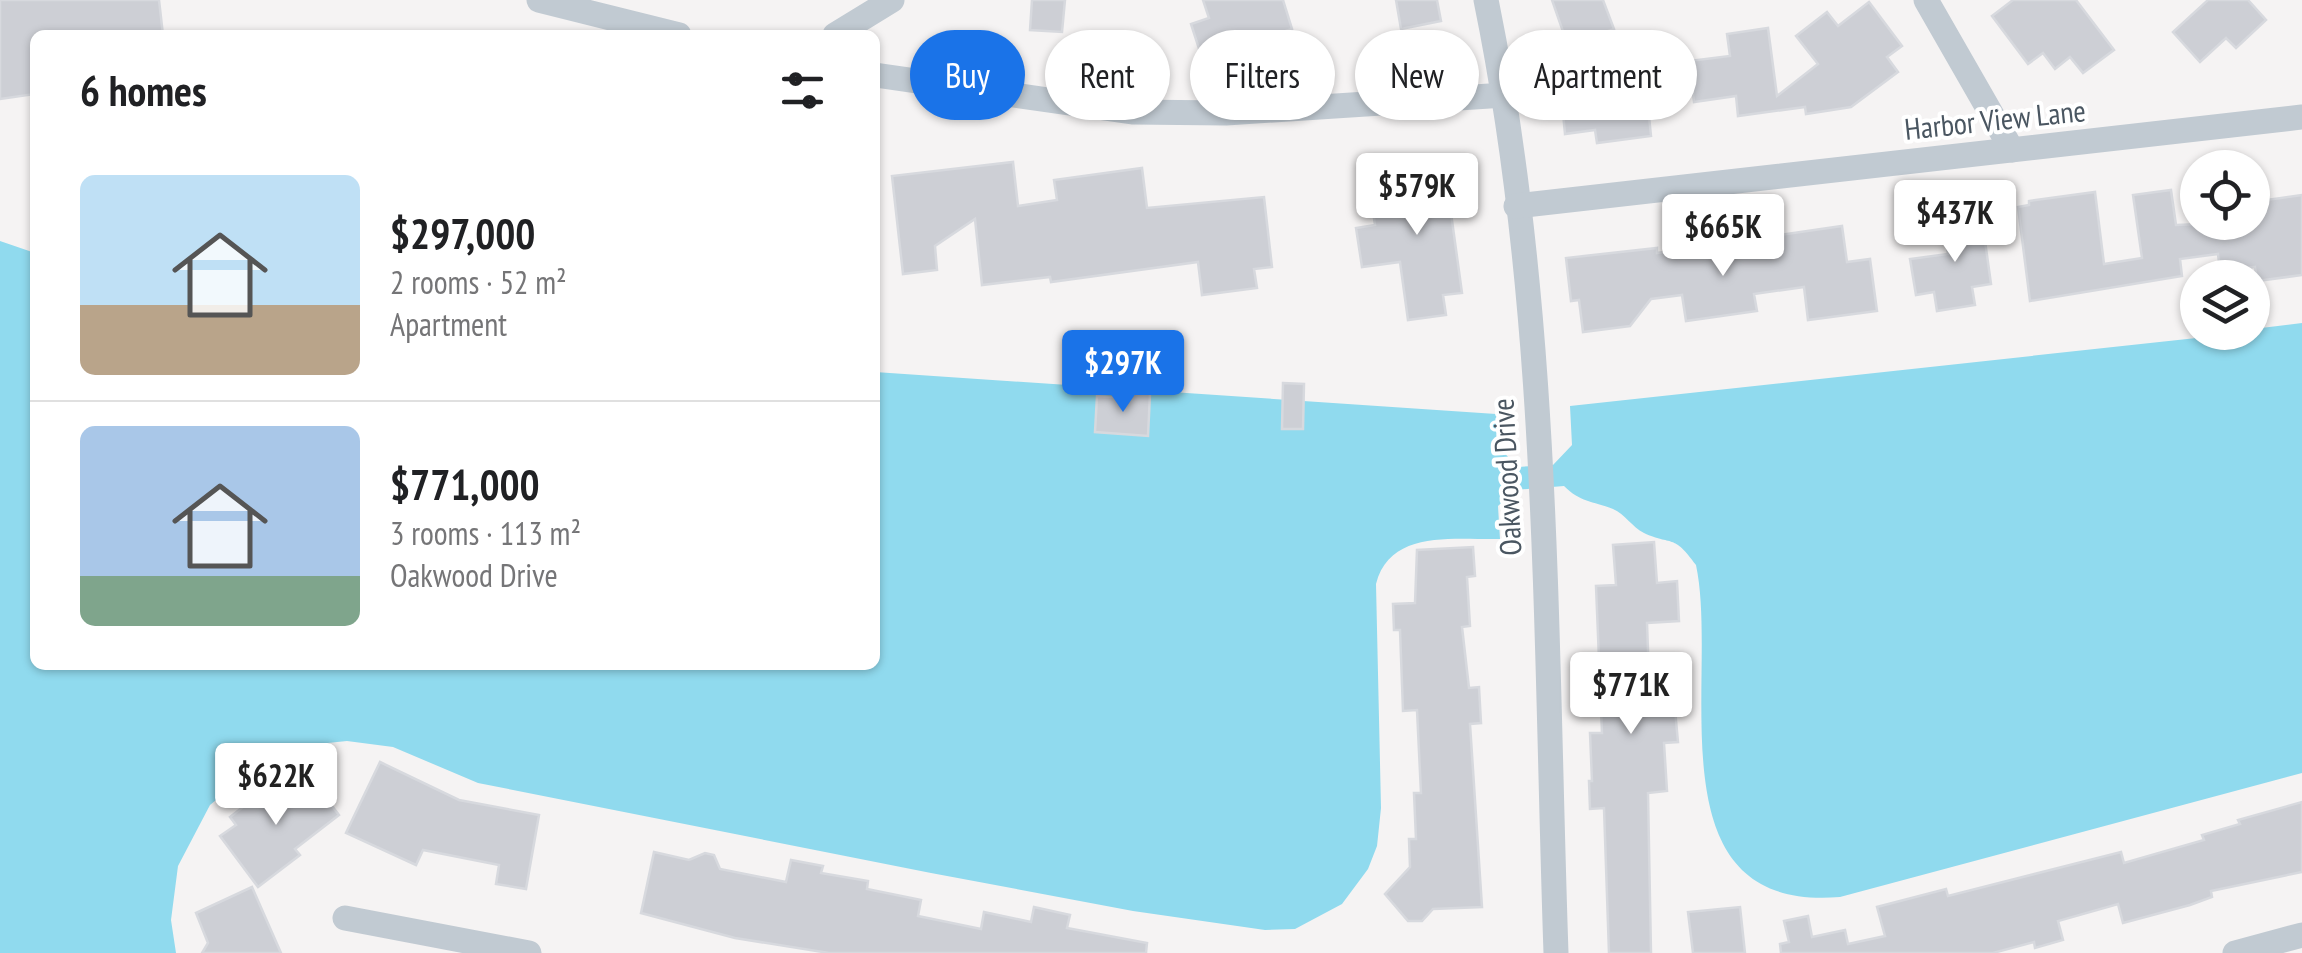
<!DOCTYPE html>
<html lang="en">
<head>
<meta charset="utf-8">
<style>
  body { margin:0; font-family:"PT Sans Narrow",sans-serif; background:#f2f2f2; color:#202124; height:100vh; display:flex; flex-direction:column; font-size:38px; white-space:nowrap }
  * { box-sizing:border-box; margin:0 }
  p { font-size:32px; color:#757577 }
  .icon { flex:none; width:55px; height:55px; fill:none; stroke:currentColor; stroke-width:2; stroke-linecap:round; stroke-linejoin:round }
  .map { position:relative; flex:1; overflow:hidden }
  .details { position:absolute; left:30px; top:30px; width:850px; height:640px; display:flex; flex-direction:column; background:#fff; border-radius:15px; box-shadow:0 2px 8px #0004 }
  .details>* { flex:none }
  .hud { position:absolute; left:910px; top:30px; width:950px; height:90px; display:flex; gap:20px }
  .fabs { position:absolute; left:2180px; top:150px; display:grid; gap:20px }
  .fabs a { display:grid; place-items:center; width:90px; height:90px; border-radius:50%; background:#fff; box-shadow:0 2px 8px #0004; font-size:50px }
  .price { position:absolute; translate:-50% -85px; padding:0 22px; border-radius:10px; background:#fff; color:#222; font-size:32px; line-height:65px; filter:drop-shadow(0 2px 5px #0008) }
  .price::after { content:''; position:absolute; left:50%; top:60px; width:30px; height:22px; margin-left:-15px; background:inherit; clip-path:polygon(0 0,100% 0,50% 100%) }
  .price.on { background:#1a73e8; color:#fff }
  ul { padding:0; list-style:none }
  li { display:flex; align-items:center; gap:30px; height:250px; padding:0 50px }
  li+li { border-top:2px solid #e0e0e0 }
  li span { display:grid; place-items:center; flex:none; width:280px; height:200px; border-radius:15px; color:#555 }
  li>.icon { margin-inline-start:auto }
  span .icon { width:120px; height:120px; fill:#fffc; stroke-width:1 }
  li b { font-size:42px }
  h2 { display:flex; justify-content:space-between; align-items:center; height:120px; padding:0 50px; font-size:42px }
  .tag { padding:0 35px; border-radius:45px; background:#fff; box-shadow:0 2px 8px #0004; font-size:35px; line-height:90px }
  .tag.on { background:#1a73e8; color:#fff }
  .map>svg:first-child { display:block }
</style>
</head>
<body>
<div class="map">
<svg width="2302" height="953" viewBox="0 0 2302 953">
  <rect width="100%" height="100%" fill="#f5f3f3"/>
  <path fill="#90daee" d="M0,241L35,253V665H875V372L1496,414L1501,449L1517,467L1553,465L1572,445L1570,406L2252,332L2253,329L2302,323V773L1840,897C1648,913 1720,677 1696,565C1673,533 1672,546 1644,533C1632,527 1625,514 1613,509C1592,501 1580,502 1564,486L1515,490L1498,506L1500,539C1454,540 1390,529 1376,584L1381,808L1377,846L1368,869L1342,904L1295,929L1265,930L1133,911L931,873L478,783L393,747L347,741L308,745L266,759L210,805L178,866L171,920L176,953H0Z"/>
  <g fill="#cdcfd5" stroke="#d7d9de" stroke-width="2.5">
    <polygon points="0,0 159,0 163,35 35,35 35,94 0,99"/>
    <polygon points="1032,0 1065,0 1062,32 1030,30"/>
    <polygon points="1203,0 1283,0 1292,29 1202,58 1191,24 1209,18"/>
    <polygon points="1396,0 1437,0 1441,21 1401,29"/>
    <polygon points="1552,0 1603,0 1614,29 1568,46"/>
    <polygon points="2013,0 2076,0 2114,50 2083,73 2070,57 2055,69 2043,53 2028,64 1992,16"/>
    <polygon points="2208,0 2248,0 2266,20 2236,48 2226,38 2200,62 2173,32"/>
    <polygon points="1869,2 1902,46 1887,57 1898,72 1851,107 1806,114 1805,107 1738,116 1736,96 1694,102 1689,61 1730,56 1727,34 1768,28 1777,96 1818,64 1796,36 1827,12 1838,26"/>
    <polygon points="1625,79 1628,98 1647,96 1651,136 1597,143 1595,130 1565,134 1562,102 1590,98 1589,84"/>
    <polygon points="1443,155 1462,293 1443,295 1446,315 1408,320 1400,262 1362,267 1356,228 1375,225 1372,205 1391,202 1389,183 1407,180 1405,161"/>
    <polygon points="1013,162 1018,206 1057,200 1054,180 1142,168 1147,208 1264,197 1272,267 1254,269 1257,288 1202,295 1198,262 1051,282 1050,277 982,285 975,219 935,246 937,270 903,274 892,176"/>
    <polygon points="2171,190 2176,225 2252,222 2252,202 2302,195 2302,275 2257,281 2255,267 2220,271 2218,254 2180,259 2182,276 2030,301 2018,207 2029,205 2029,201 2095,192 2104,264 2142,258 2133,195"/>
    <polygon points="1981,212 1991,284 1972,287 1975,305 1937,311 1934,292 1916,295 1910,259 1948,254 1943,218"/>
    <polygon points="1842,226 1847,262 1870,259 1877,311 1808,320 1804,287 1754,294 1757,311 1686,321 1682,295 1651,299 1630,326 1583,332 1579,300 1571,301 1566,258 1657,248 1657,253"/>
    <polygon points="1283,383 1304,384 1303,429 1282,429"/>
    <polygon points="1129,392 1150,394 1148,436 1095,432 1097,396 1129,398"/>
    <polygon points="1654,542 1657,583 1677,581 1679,621 1647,623 1649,678 1672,677 1678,742 1664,743 1667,791 1648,793 1651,953 1609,953 1604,808 1590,809 1589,781 1592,781 1590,733 1602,733 1596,586 1616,585 1613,545"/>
    <polygon points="1473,547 1475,576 1467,577 1470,626 1462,627 1469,688 1479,687 1481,723 1470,724 1482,907 1433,909 1422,921 1408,921 1385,894 1410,867 1409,839 1416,839 1414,793 1421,793 1417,710 1403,711 1400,630 1394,630 1393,604 1415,603 1417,550"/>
    <polygon points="380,762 459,800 539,815 526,889 496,884 499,865 423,850 416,865 346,833"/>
    <polygon points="288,772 307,798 319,789 339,815 295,849 300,855 258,887 220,836 236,825 230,817"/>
    <polygon points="2302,802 2302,872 2211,891 2212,897 2190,905 2123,923 2118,904 2058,921 2063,940 2035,948 2034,942 1993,953 1781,953 1780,944 1789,942 1784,921 1808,916 1812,937 1845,930 1848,944 1885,936 1877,907 1946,889 1948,896 2121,852 2124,863 2204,840 2202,835 2240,824 2238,820"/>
    <polygon points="654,852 689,860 705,853 714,855 720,869 786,882 791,860 823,866 821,873 868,881 867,889 921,900 918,916 981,929 984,912 1031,922 1034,907 1070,915 1067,928 1147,943 1146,953 829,953 735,938 641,913"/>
    <polygon points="252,887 281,953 202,953 208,943 196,913"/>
    <polygon points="1740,907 1745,953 1693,953 1688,912"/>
  </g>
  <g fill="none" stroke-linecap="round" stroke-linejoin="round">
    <g stroke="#c1cad2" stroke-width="25">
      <polyline points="539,0 679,35"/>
      <path d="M1486,0C1550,312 1545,636 1556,953"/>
      <polyline points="1926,0 2012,150"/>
      <polyline points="835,35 892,0"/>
      <polyline points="875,75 1132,112 1226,113 1505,95"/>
      <polyline points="1516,206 2302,117"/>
      <polyline points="345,918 529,953"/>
      <polyline points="2235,953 2302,935"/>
    </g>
  </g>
  <g text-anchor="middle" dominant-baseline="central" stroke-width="8" stroke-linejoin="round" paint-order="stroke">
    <g font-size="30" fill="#4a5661" stroke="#fff">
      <text transform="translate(1995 119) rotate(-6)">Harbor View Lane</text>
      <text transform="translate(1506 477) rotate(-93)">Oakwood Drive</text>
    </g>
  </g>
</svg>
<div class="fabs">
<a><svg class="icon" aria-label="locate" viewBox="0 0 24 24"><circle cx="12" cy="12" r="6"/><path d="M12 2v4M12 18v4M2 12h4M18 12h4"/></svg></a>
<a><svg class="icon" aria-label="layers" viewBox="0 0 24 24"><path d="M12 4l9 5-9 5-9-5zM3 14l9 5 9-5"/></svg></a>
</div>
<b class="price" style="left:1417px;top:238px">$579K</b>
<b class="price" style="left:1955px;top:265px">$437K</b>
<b class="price" style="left:1723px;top:279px">$665K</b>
<b class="price on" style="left:1123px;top:415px">$297K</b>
<b class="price" style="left:1631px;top:737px">$771K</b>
<b class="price" style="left:276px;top:828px">$622K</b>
<div class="hud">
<a class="tag on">Buy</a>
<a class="tag">Rent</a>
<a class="tag">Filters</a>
<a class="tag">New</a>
<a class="tag">Apartment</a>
</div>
<section class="details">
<h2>6 homes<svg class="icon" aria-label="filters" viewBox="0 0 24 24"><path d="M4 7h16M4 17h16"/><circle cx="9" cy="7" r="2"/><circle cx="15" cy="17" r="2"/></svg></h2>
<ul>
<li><span style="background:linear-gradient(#bfe0f5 65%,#b9a48a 0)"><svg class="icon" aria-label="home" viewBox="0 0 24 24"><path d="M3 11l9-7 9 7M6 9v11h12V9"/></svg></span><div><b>$297,000</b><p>2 rooms · 52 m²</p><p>Apartment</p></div></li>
<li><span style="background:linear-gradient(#a9c7e8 75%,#7fa58c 0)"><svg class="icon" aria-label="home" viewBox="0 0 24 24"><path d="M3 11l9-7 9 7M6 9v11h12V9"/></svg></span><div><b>$771,000</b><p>3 rooms · 113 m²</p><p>Oakwood Drive</p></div></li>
</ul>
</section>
</div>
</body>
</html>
